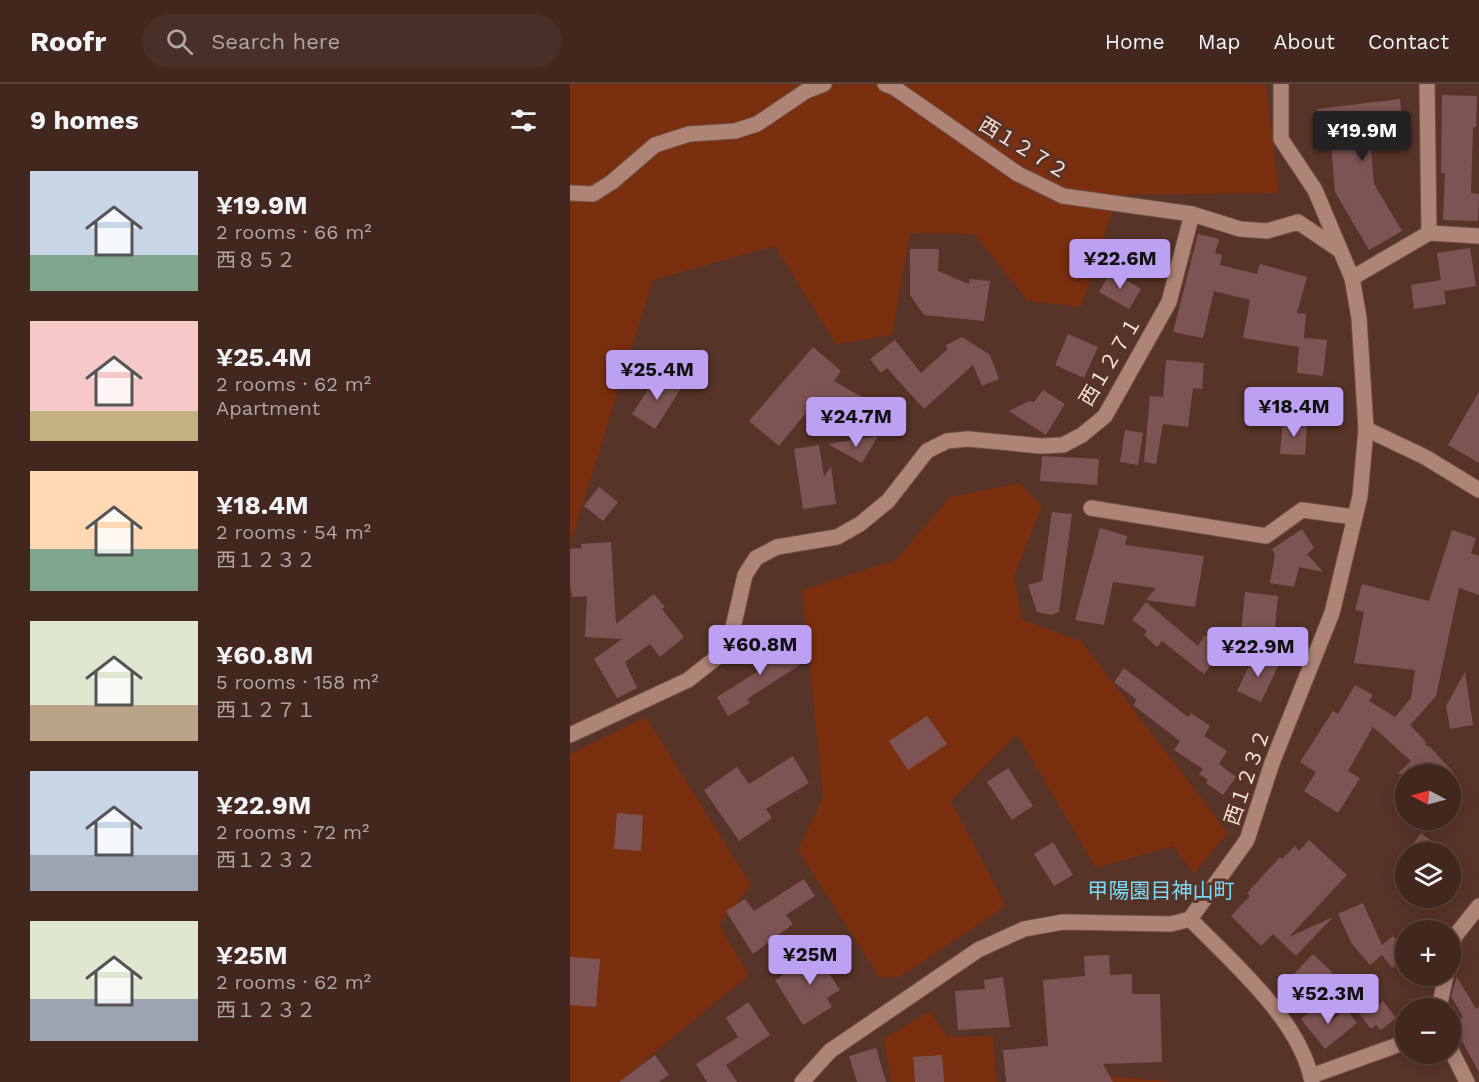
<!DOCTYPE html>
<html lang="en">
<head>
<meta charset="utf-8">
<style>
  body { margin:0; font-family:"Work Sans","Noto Sans JP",sans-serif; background:#482f27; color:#f1f3f6; height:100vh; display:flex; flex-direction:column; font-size:22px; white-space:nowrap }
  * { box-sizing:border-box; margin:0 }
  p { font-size:20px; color:#aea5a4 }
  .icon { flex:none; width:33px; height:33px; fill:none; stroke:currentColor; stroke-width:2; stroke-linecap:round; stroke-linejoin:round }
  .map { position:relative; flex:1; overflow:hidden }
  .side { display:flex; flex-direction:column; background:#41271e; width:570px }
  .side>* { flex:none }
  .needle { width:39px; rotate:276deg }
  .tools { position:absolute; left:825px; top:680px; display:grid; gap:12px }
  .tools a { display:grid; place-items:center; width:66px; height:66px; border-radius:50%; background:#41271e; box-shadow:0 3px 15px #0003,0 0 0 2px #5a443c; font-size:30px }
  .price { position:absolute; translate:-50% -51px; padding:0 14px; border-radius:6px; background:#bca0f2; color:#111; font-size:20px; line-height:39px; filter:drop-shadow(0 2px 3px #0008) }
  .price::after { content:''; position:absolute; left:50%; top:36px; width:18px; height:14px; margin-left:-9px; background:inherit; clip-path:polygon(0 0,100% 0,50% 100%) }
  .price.active { background:#222; color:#fff }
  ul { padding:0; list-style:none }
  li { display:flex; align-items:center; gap:18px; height:150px; padding:0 30px }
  li span { display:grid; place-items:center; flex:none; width:168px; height:120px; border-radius:0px; color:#555 }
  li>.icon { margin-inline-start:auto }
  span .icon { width:72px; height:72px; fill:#fffc; stroke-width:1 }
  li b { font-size:26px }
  h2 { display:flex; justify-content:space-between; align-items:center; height:72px; padding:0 30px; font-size:26px }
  header { display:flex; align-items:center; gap:36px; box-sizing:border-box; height:84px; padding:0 30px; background:#41271e; border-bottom:2px solid #5a443c }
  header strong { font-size:28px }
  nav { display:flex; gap:33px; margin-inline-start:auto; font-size:21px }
  .search { width:420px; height:54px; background:#482f27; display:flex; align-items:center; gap:15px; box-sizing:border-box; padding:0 21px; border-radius:33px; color:#aea5a4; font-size:22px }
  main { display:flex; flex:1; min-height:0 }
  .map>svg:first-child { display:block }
</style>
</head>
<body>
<header>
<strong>Roofr</strong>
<div class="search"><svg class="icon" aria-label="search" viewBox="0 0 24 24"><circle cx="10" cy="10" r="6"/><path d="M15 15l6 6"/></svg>Search here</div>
<nav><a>Home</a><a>Map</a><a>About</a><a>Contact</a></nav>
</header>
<main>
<section class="side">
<h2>9 homes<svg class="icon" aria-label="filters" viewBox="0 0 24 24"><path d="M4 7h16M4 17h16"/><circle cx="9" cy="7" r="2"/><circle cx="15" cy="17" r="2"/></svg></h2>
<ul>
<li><span style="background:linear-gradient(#c9d6e8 70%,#7fa58c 0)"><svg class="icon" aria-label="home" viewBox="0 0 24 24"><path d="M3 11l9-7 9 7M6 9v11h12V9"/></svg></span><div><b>¥19.9M</b><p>2 rooms · 66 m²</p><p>西８５２</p></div></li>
<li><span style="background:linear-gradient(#f6c9c9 75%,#c2b280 0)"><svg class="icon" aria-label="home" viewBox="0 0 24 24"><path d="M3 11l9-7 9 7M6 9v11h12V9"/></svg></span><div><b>¥25.4M</b><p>2 rooms · 62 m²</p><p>Apartment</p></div></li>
<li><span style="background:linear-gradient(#ffd9b3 65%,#7fa58c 0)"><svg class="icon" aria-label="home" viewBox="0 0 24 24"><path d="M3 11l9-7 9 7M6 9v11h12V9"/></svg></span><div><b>¥18.4M</b><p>2 rooms · 54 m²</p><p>西１２３２</p></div></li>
<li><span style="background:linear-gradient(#dfe7d0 70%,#b9a48a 0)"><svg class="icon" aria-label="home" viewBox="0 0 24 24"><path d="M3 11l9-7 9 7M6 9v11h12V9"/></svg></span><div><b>¥60.8M</b><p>5 rooms · 158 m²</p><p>西１２７１</p></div></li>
<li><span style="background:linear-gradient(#c9d6e8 70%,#9aa5b1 0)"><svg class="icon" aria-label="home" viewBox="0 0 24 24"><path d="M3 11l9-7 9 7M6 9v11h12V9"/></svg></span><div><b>¥22.9M</b><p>2 rooms · 72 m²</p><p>西１２３２</p></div></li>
<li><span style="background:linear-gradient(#dfe7d0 65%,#9aa5b1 0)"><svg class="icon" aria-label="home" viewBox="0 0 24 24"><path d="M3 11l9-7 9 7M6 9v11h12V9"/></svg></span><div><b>¥25M</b><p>2 rooms · 62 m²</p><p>西１２３２</p></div></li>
</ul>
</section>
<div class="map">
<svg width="909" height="998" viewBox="0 0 909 998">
  <rect width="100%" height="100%" fill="#573428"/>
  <g fill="#7a2f0f">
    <polygon points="0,0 696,0 709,109 548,111 511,223 458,217 404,150 340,149 322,251 266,260 205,162 83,196 0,460"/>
    <polygon points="449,399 472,422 444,493 452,536 511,557 658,749 624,789 603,762 526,784 447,650 381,717 436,822 328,894 309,893 228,766 253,713 232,506 326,476 380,413"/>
    <polygon points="76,633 181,801 149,841 179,891 49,998 0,998 0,670"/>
    <polygon points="360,927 377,953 423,952 427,998 321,998 314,955"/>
    <polygon points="525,991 597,997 600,998 521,998"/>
  </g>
  <g fill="#7d5453">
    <polygon points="872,11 907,12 906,43 903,43 901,109 909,110 908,137 873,136 875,89 871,89"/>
    <polygon points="830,15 834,52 823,53 824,63 801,66 804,100 832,147 799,166 765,108 761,60 751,61 747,25"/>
    <polygon points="628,150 649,155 645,169 652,171 650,181 687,190 690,180 737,193 727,229 736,230 734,254 757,256 753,292 727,289 729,263 673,254 680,216 644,207 633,254 603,248"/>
    <polygon points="900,164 906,202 874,207 876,220 844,225 841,201 871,196 867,169"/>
    <polygon points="340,165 369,165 368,187 399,200 400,195 420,197 414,237 354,231 340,211"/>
    <polygon points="541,187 571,205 559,225 529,208"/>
    <polygon points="498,250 528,263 514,294 485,281"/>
    <polygon points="392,253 420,271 429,295 412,302 403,281 354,325 317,284 311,289 300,275 325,256 351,289 378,265 376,261"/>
    <polygon points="243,263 271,287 264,297 304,320 290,344 243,316 243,320 209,362 179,337"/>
    <polygon points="596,276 634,279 632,305 623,304 618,343 593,340 586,380 574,378 580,312 593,313"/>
    <polygon points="90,288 112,303 85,345 62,330"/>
    <polygon points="473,306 495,320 476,351 439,327 459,317 464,318"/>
    <polygon points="909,308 909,379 878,361"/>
    <polygon points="713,336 737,337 735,371 710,370"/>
    <polygon points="555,346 573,349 568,381 550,378"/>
    <polygon points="308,352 292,379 258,360"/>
    <polygon points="249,361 254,393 261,382 266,420 233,425 224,365"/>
    <polygon points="472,372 529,375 527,401 470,397"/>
    <polygon points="29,403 48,418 33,437 14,422"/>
    <polygon points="482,428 502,430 489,528 481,531 467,528 458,501 472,497"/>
    <polygon points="530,444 557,452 555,461 634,472 625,523 576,516 586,504 543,498 534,541 505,536"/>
    <polygon points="732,445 744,464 737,470 753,488 729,483 724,503 700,499 705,471 702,465"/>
    <polygon points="882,446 906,454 901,469 909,472 909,511 889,504 866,612 840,641 856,658 855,661 860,663 885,690 827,690 841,677 803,643 778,687 790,694 768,729 734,707 746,688 730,678 763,627 768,630 785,601 803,611 799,617 825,633 841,614 845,586 784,579 794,528 785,526 792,500 859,517"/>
    <polygon points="41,458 46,540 84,510 95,523 92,525 114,553 90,573 80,560 55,578 67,604 47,614 24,575 52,555 15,553 17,512 2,513 0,501 0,465 12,464 11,460"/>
    <polygon points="675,508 708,512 704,553 671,550"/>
    <polygon points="576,518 628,562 635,551 653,564 634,590 592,557 587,563 574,551 577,547 562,536"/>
    <polygon points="212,554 230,581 177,615 180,619 158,632 147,613 193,584 185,572"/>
    <polygon points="685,570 708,582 691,618 667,607"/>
    <polygon points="554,584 618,633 621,629 640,642 634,652 657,667 649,680 666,693 653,711 636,699 638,696 629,690 633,685 604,666 610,657 563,621 567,616 544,598"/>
    <polygon points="895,588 903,641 880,645 876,622"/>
    <polygon points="357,632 377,660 338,686 319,657"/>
    <polygon points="223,672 239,699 196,725 202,734 169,757 134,706 167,683 179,700"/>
    <polygon points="438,684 463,722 442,736 417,698"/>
    <polygon points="47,729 73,731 71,767 44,765"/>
    <polygon points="851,749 876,768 837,768"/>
    <polygon points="739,756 777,791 719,853 763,833 726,872 703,850 691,862 661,832 680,812 677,809 710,773 712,775 725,762 729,767"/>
    <polygon points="483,758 503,791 484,802 464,770"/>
    <polygon points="234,795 245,812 216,831 223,840 183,870 156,827 175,815 184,827"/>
    <polygon points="793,819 812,861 823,852 836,867 836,874 822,884 812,871 800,881 782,860 768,830"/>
    <polygon points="258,861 268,878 256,885 270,906 257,914 262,923 233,941 205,896"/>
    <polygon points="743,870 762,888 740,912 720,894"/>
    <polygon points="539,871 540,891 562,890 562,910 590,910 592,978 533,980 543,998 436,998 433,966 478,962 473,896 515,892 514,872"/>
    <polygon points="0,873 30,875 26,923 0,921"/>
    <polygon points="433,893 440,943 388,946 385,907 415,905 414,896"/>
    <polygon points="887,893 906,925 909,923 909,988 882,939 893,933 881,912"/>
    <polygon points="799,911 808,922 813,917 826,934 811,946 806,941 801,945 784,923"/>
    <polygon points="178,918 200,951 156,981 167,998 137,998 126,980 168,953 156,934"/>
    <polygon points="749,921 762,936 776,925 787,939 755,965 731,935"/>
    <polygon points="306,964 316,998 287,998 279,972"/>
    <polygon points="85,971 99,991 89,998 49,998"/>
    <polygon points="372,971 374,998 345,998 343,973"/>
  </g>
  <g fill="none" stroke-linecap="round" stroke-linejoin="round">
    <defs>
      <g id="minor">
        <polyline points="315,0 325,4 448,90 493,112 622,130"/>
        <polyline points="857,0 859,149"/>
        <polyline points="0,109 23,110 42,98 85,61 119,50 165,47 187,40 236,7 254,0"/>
        <polyline points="782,194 859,149 909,152"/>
        <polyline points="796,345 855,373 909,406"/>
        <polyline points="521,424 696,452 732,426 784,433"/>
        <polyline points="0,651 118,596 146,574 162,548 175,491 186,474 207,463 267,453 290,440 318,417 357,367 377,357 398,355 471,362 493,361 512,351 535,332 599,218 622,130 670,145 697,147 728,138 768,165"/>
        <path d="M620,835C662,878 731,937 742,998"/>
        <polyline points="880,872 885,852 909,822"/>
        <polyline points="869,924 876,891"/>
        <polyline points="880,964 897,998"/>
        <polyline points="741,992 836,958"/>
        <polyline points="232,998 260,967 408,866 454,845 493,838 601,840 620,835 677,756 702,679 762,529 790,412 796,345 789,234 782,194 745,106 711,55 711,0"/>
      </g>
    </defs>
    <use href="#minor" stroke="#6f5247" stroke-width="17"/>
    <use href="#minor" stroke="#ad8476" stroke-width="15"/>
  </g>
  <g text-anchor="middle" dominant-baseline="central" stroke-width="6" stroke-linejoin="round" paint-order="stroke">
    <g font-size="20" fill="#f5dfd7" stroke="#573428">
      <text transform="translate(454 64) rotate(31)">西１２７２</text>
      <text transform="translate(540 277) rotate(-59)">西１２７１</text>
      <text transform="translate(677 693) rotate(-71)">西１２３２</text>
    </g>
    <g font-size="21" fill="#79d9f7" stroke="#573428">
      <text x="591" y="806">甲陽園目神山町</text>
    </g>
  </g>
</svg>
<div class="tools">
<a><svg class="needle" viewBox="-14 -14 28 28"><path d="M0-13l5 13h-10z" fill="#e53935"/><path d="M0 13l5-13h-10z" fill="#aea5a4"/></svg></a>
<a><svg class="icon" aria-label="layers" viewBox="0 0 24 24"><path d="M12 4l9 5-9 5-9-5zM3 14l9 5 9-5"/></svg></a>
<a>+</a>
<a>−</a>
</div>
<b class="price active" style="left:792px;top:78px">¥19.9M</b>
<b class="price" style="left:550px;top:206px">¥22.6M</b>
<b class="price" style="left:87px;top:317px">¥25.4M</b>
<b class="price" style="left:724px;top:354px">¥18.4M</b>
<b class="price" style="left:286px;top:364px">¥24.7M</b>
<b class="price" style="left:190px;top:592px">¥60.8M</b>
<b class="price" style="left:688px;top:594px">¥22.9M</b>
<b class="price" style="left:240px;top:902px">¥25M</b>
<b class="price" style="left:758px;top:941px">¥52.3M</b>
</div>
</main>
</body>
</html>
